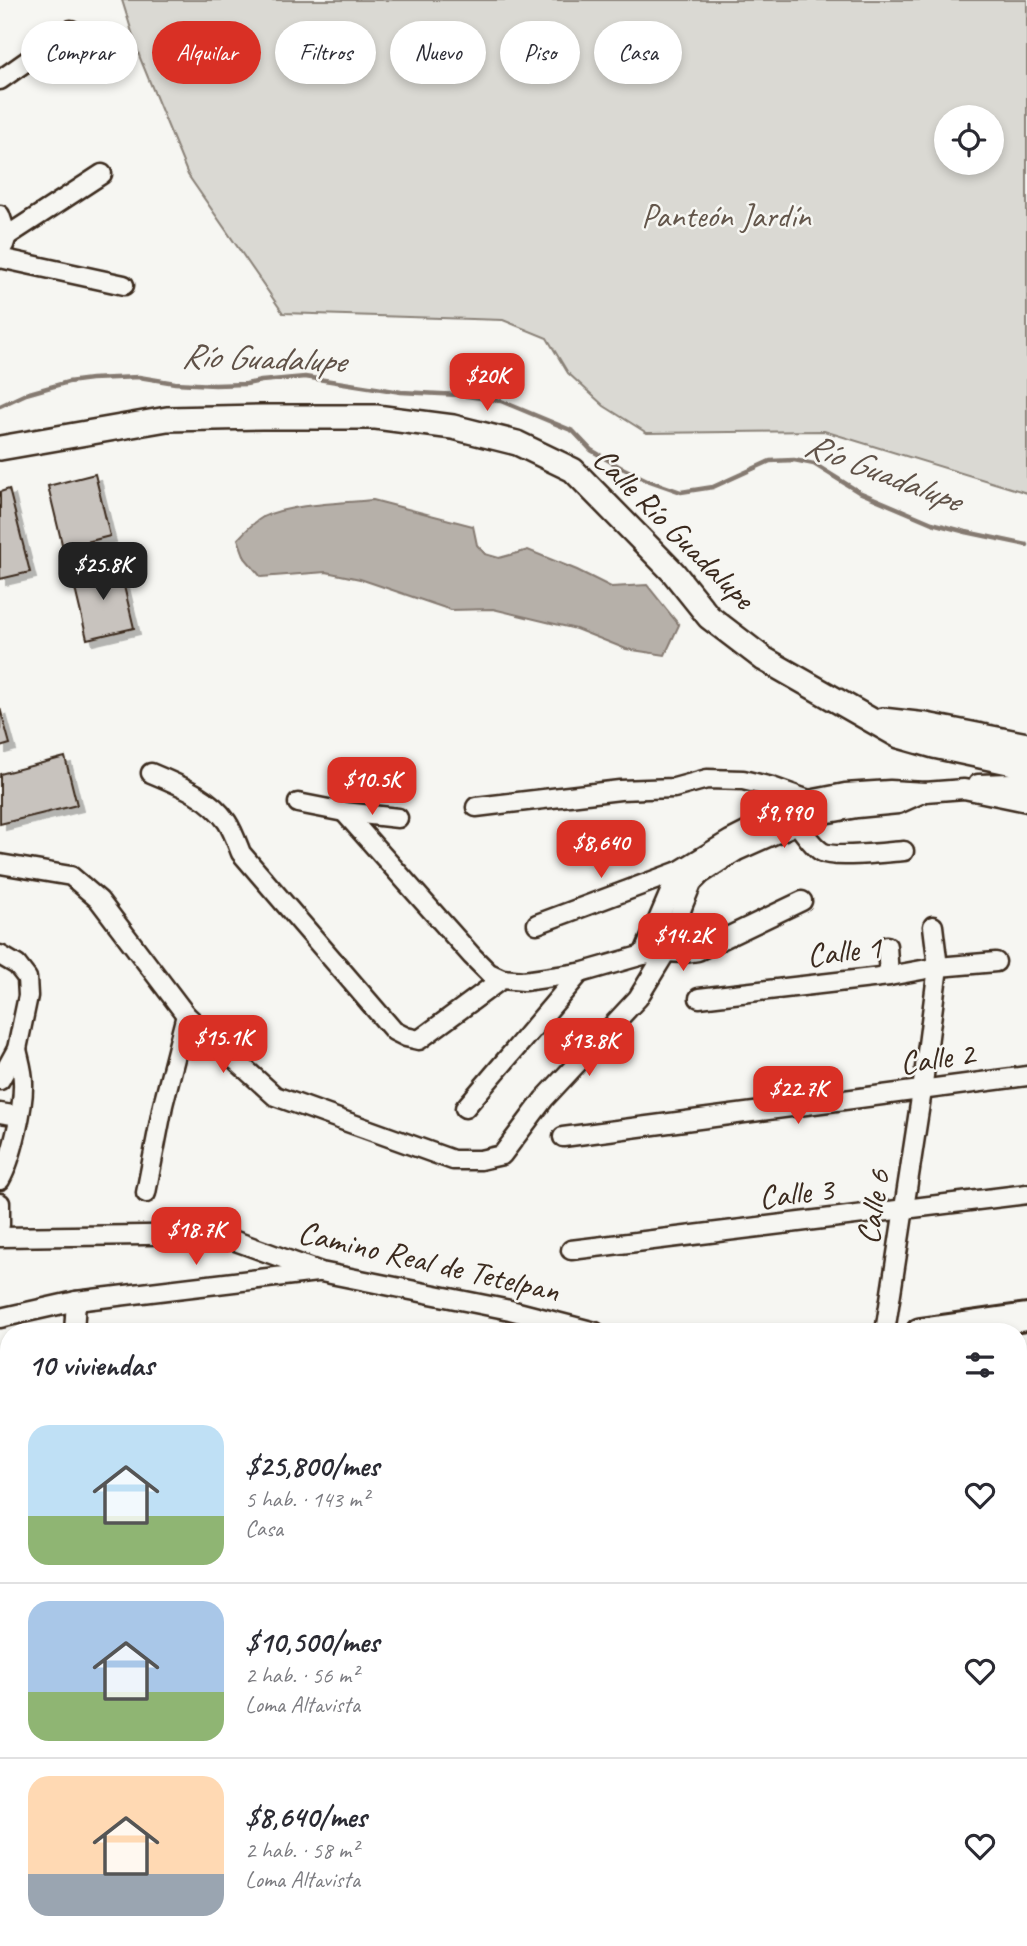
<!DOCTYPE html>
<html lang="es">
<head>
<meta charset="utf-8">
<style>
  body { margin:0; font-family:Caveat,sans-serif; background:#f7f7f7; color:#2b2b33; height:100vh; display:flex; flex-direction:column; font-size:26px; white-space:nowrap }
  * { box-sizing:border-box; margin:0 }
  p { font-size:23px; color:#7c7c81 }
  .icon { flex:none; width:38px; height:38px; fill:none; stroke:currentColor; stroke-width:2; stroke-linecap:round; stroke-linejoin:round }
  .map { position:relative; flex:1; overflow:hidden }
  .drawer { position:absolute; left:0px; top:1323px; width:1027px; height:623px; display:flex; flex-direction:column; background:#fff; border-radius:28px 28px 0 0; box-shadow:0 4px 10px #0003 }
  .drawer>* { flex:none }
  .hud { position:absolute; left:21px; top:21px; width:985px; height:63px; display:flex; gap:14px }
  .controls { position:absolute; left:934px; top:105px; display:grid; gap:14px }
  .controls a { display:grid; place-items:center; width:70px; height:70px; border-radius:50%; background:#fff; box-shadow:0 4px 10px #0003; font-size:35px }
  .price { position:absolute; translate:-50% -60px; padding:0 16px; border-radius:14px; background:#d93025; color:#fff; font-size:23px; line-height:46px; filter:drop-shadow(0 2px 4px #0008) }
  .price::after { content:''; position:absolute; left:50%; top:42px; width:21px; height:16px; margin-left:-10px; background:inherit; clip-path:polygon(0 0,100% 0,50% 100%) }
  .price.on { background:#222; color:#fff }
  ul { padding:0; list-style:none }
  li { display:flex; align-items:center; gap:21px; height:175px; padding:0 28px }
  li+li { border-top:2px solid #e1e1e2 }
  li span { display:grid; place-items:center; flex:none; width:196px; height:140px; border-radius:21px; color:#555 }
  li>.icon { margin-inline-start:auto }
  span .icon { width:84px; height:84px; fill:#fffc; stroke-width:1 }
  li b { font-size:30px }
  h2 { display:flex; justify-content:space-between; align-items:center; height:84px; padding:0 28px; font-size:30px }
  .tag { padding:0 24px; border-radius:32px; background:#fff; box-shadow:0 4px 10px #0003; font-size:24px; line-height:63px }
  .tag.on { background:#d93025; color:#fff }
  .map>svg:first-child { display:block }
</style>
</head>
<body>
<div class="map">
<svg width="1027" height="1946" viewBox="0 0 1027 1946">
  <defs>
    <filter id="shadow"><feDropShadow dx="6" dy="6" stdDeviation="0" flood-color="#0004"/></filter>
  </defs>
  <rect width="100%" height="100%" fill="#f6f6f2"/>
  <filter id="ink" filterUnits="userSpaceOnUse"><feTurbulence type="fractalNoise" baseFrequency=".0143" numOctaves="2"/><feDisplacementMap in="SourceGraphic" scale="14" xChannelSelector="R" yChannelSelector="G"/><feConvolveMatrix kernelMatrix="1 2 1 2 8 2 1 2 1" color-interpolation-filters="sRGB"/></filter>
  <g filter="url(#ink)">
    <path fill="#dad9d3" stroke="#8a8278" stroke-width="2" fill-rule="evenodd" d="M122,0H1027V493L824,431L647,433L604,406L568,373L547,338L503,320L283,313L188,175L140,58ZM947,117H992V163H947Z"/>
    <path fill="#b6b0a9" stroke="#857a71" stroke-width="2" d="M373,500L473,526L477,545L485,554L499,558L528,550L577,570L611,587L647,585L679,625L665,655L626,649L576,629L493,609L451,610L360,579L326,572L261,577L245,558L238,539C246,530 253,523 263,517C290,504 342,503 373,500Z"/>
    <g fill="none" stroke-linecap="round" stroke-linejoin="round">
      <g stroke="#857a71" stroke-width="4.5">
        <polyline points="0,406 26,394 68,382 91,379 139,377 175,383 215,385 246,384 261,381 305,377 401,392 460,395 501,401 573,431 591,450 620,467 647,480 681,492 713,487 770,461 794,460 814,464 859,492 932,523 966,532 1027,545"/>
        <polyline points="1018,1492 1027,1494"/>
        <polyline points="0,1709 9,1706"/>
      </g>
    </g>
    <g fill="#c8c3be" stroke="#3b2a1e" stroke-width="2" filter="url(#shadow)">
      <polygon points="95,474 110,536 63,548 48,486"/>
      <polygon points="9,489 30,572 0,579 0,492"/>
      <polygon points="119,565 134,628 87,639 72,576"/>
      <polygon points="0,708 10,744 0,747"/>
      <polygon points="65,757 77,805 0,824 0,774"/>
    </g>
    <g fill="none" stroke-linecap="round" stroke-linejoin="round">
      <defs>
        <g id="minor">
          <polyline points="0,80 71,30"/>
          <polyline points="0,215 7,236 4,245"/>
          <polyline points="7,236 102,174"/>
          <polyline points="0,258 124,285"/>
          <path d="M151,773C179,785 209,796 227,822C233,831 237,843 241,853L394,1031L406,1037L419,1040L502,979"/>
          <polyline points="978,784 1012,783 1027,785"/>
          <polyline points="298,803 344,812 398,818"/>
          <polyline points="476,807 620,790 674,788 707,779 743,780 772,787 809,800 812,806"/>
          <polyline points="344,812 472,956 489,973 502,979 524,981 580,973 643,955 666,952 685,953 698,951 802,901"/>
          <path d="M796,823C804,832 812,846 822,852C834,859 887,852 904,851"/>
          <polyline points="0,864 71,876 99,900 186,1015 275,1096 453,1160 480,1160 502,1155 544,1099 638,998 666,952 683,905 692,883 701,874 737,851 818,815 857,808 898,804 925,792"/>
          <polyline points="537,924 679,871 730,840 809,800 845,793 890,790 925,792 964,789 1027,802"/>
          <polyline points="887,946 889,976"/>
          <polyline points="0,955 17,965 27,978 28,996 17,1049 0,1080"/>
          <polyline points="643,955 679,871"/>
          <polyline points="699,998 889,976 938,967 996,962"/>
          <polyline points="465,1108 580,973"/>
          <polyline points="0,1113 19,1116"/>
          <polyline points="563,1137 1027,1076"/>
          <path d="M0,1180C12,1159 24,1106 23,1082C23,1071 19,1059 17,1049"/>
          <polyline points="146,1193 163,1105 186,1015"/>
          <polyline points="0,1203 0,1225"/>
          <polyline points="0,1237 216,1234 321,1272 510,1310 595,1332"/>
          <polyline points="571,1250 1027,1194"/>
          <polyline points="0,1318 76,1301 317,1272"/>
          <polyline points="74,1332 76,1301"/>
          <polyline points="885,1332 922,1091 938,967 933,926"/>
          <polyline points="1018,1455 1027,1456"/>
          <polyline points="0,1551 9,1549"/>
          <polyline points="0,1564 9,1562"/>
          <polyline points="0,1871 9,1868"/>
          <polyline points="421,1937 426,1946"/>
          <polyline points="523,1937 526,1946"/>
          <polyline points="590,1937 593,1946"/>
          <polyline points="656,1937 659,1946"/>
          <polyline points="670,1937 672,1946"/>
          <polyline points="994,1937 995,1946"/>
          <polyline points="64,1946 86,1938"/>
          <polyline points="919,1946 922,1937"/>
        </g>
        <g id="tertiary">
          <polyline points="0,448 167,419 262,417 376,417 453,427 517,443 573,470 673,572 709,617 764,659 899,736 934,746 1027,766"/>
          <polyline points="882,720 926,725 1027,745"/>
        </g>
        <g id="secondary">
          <polyline points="920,1332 1027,1317"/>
          <polyline points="0,1434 9,1433"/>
        </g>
      </defs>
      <use href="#minor" stroke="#3b2a1e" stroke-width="23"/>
      <use href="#tertiary" stroke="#3b2a1e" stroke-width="28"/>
      <use href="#secondary" stroke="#3b2a1e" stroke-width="32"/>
      <use href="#minor" stroke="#f6f6f2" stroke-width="18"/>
      <use href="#tertiary" stroke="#f6f6f2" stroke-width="23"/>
      <use href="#secondary" stroke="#f6f6f2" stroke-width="26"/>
    </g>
  </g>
  <g text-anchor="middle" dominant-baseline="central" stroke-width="5" stroke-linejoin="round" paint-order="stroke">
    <g font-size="33" fill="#63564b" stroke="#f6f6f2">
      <text x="726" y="216">Panteón Jardín</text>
    </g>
    <g font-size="33" fill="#3b2a1e" stroke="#f6f6f2">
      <text transform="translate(674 528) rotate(45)">Calle Río Guadalupe</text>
      <text transform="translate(844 951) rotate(-7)">Calle 1</text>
      <text transform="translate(937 1058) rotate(-8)">Calle 2</text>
      <text transform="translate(796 1193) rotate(-7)">Calle 3</text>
      <text transform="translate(873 1207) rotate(-81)">Calle 6</text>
      <text transform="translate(429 1261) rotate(13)">Camino Real de Tetelpan</text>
    </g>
    <g font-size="35" font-style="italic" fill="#605248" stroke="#f6f6f2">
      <text transform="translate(263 358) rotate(2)">Río Guadalupe</text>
      <text transform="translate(883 472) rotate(21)">Río Guadalupe</text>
    </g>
  </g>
</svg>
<div class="controls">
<a><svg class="icon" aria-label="locate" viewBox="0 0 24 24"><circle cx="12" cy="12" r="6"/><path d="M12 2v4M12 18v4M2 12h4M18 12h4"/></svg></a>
</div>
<b class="price" style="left:487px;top:413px">$20K</b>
<b class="price on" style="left:103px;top:602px">$25.8K</b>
<b class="price" style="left:372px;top:817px">$10.5K</b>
<b class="price" style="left:784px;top:850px">$9,990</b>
<b class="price" style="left:601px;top:880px">$8,640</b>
<b class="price" style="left:683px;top:973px">$14.2K</b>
<b class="price" style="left:223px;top:1075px">$15.1K</b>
<b class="price" style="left:589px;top:1078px">$13.8K</b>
<b class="price" style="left:798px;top:1126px">$22.7K</b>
<b class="price" style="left:196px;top:1267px">$18.7K</b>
<div class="hud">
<a class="tag">Comprar</a>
<a class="tag on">Alquilar</a>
<a class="tag">Filtros</a>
<a class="tag">Nuevo</a>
<a class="tag">Piso</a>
<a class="tag">Casa</a>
</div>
<section class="drawer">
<h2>10 viviendas<svg class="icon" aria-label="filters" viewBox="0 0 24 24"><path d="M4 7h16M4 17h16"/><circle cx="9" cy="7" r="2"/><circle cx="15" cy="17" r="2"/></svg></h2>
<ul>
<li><span style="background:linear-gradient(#bfe0f5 65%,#8fb573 0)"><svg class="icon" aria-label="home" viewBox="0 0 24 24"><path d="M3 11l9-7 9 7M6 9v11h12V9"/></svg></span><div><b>$25,800/mes</b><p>5 hab. · 143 m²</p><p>Casa</p></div><svg class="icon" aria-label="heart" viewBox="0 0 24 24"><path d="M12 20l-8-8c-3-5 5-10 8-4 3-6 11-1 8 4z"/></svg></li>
<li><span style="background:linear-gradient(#a9c7e8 65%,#8fb573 0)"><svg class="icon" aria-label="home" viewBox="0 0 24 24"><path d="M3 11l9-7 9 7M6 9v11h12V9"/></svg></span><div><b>$10,500/mes</b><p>2 hab. · 56 m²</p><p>Loma Altavista</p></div><svg class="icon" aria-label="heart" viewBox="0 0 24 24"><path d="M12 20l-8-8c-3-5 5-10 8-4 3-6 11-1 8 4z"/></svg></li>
<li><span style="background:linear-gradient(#ffd9b3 70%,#9aa5b1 0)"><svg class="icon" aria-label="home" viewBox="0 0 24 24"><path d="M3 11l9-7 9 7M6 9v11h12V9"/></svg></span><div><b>$8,640/mes</b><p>2 hab. · 58 m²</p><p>Loma Altavista</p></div><svg class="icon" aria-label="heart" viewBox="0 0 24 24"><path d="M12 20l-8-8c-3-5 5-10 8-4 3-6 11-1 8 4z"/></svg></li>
</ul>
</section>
</div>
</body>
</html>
